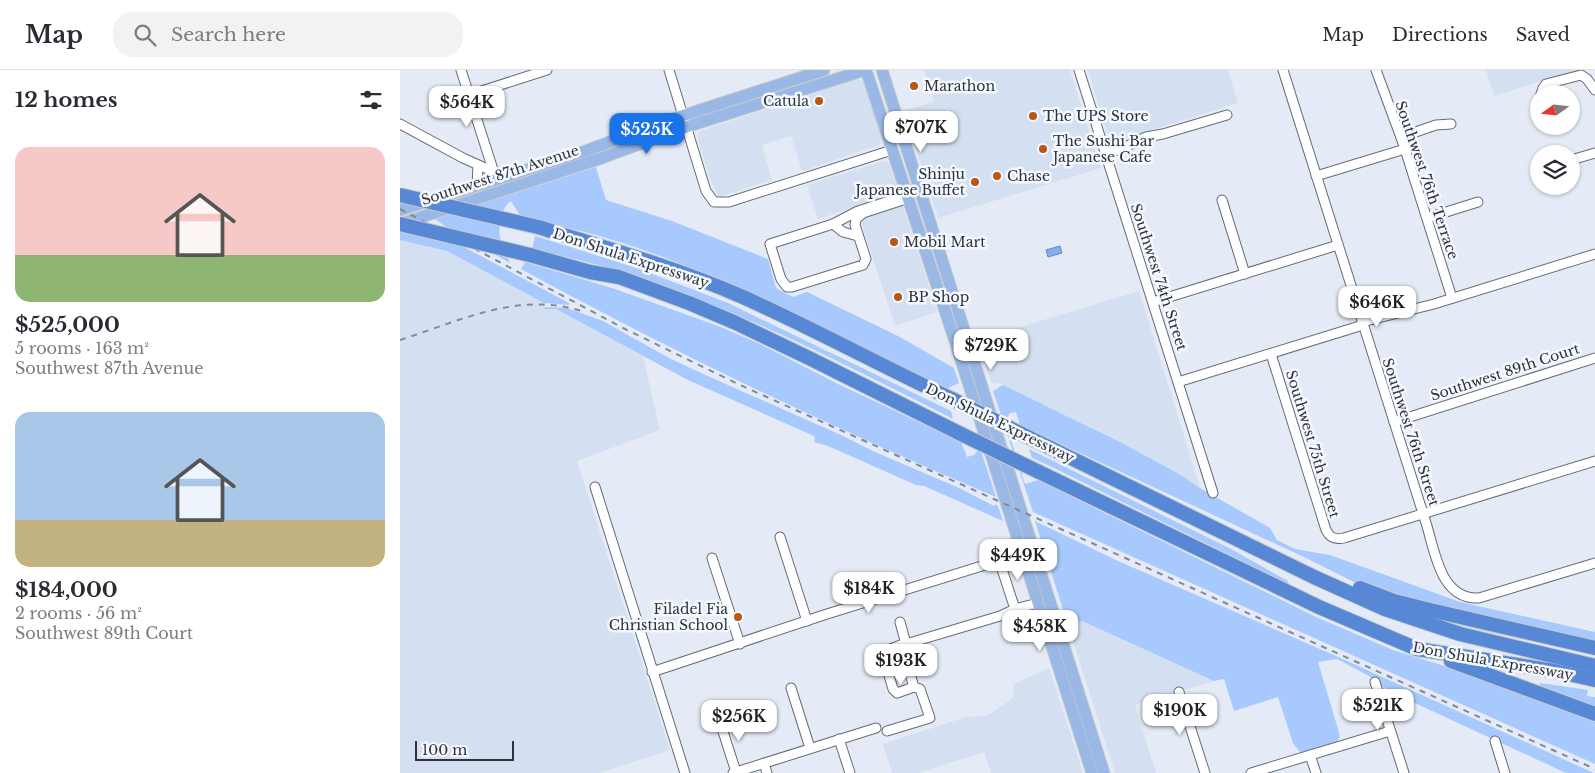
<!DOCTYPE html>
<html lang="en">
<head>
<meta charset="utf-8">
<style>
  body { margin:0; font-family:"Libre Baskerville",serif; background:#f2f2f3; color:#2b2b33; height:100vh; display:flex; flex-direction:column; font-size:19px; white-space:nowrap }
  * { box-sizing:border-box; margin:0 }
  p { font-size:16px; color:#7c7c81 }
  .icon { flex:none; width:28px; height:28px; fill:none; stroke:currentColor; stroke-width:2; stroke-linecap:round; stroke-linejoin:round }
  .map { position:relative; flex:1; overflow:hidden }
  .panel { display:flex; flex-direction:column; background:#fff; width:400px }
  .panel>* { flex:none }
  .needle { width:32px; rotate:255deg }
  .buttons { position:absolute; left:1130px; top:15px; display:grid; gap:10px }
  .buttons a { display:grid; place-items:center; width:50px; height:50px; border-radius:50%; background:#fff; box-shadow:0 1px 4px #0004; font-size:25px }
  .scale { position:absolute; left:15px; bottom:12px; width:99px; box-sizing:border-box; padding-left:5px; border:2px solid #2f3236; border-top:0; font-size:14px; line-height:18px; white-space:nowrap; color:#2f3236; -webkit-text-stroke:4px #f4f8ff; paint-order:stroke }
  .price { position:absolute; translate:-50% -42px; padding:0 11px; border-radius:10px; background:#fff; color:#222; font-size:16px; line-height:32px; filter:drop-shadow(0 1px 2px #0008) }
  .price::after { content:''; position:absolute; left:50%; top:30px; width:15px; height:11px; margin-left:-8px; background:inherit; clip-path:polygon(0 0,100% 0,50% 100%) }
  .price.active { background:#1a73e8; color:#fff }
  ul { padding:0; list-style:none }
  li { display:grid; align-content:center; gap:10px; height:265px; padding:0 15px }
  li span { display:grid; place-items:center; height:155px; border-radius:15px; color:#555 }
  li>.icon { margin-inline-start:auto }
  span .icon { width:90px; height:90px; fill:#fffc; stroke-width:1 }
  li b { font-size:21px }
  h2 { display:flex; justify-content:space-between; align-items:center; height:60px; padding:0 15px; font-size:21px }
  header { display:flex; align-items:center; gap:30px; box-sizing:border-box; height:70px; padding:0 25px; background:#fff; border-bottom:1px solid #e1e1e2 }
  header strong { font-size:24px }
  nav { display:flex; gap:28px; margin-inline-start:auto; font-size:18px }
  .search { width:350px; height:45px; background:#f2f2f3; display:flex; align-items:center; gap:12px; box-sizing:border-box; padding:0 18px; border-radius:20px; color:#7c7c81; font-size:19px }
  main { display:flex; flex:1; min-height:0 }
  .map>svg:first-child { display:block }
</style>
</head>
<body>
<header>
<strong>Map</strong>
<div class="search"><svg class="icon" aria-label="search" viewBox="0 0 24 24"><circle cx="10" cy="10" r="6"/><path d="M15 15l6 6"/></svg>Search here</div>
<nav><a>Map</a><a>Directions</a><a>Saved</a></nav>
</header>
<main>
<section class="panel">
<h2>12 homes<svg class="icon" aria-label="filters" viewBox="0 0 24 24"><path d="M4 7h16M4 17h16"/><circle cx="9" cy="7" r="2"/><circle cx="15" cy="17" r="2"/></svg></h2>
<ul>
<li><span style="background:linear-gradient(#f6c9c9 70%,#8fb573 0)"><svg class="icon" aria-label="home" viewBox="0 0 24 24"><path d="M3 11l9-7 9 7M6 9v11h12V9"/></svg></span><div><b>$525,000</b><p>5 rooms · 163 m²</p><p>Southwest 87th Avenue</p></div></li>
<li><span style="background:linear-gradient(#a9c7e8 70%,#c2b280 0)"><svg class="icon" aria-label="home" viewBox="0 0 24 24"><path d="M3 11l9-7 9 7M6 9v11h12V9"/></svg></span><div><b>$184,000</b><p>2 rooms · 56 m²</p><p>Southwest 89th Court</p></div></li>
</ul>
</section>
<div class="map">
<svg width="1195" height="703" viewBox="0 0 1195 703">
  <rect width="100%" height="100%" fill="#e4ebf6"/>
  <g fill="#d4e0f1">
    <polygon points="524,0 670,0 701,98 538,148 504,41 534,31"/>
    <polygon points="688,0 828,0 838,33 710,73"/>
    <polygon points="1086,0 1178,0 1094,26"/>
    <polygon points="458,9 462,11 465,16 481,66 481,71 479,75 402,101 391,66 362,75 372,110 322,126 318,126 310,109 298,70 298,65 300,61"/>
    <polygon points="483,91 488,92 490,96 499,123 418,149 407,115"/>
    <polygon points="503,135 537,242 495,256 460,149"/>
    <polygon points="0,170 47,181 144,233 144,239 156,239 243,286 260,360 177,391 270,680 199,703 0,703"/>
    <polygon points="739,221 800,417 720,372 680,352 599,313 592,314 577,270"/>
    <polygon points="682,551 814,611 735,635 756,703 715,703 668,555"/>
    <polygon points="649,598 683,703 591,703 584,682 518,703 492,703 483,674 566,647 587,646 613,628 614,614"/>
  </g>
  <g fill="#a7c9fd">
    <path d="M196,97L206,130L272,151L368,189L376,218L393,227L407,222L498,266L554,298L559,313L546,319C504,297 460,276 417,255C323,209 226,165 122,149L111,131C101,137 98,156 100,167C101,176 107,185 110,193L52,161L35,149Z"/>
    <polygon points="0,159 60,175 169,233 169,235 144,233 47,181 0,170"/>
    <path d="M135,166L234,197L328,233L551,341L553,349C513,328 472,308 431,288C335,242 238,199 132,180Z"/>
    <path d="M125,192L215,219L321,257L362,275L438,314L561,372L567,387L574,385L580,378L596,427C434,359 275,283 121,199Z"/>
    <polygon points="145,237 167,238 203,251 269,288 301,303 443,366 475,382 559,418 594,436 595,434 598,436 603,451 524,416 516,415 428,376 414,372 415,369 414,366 288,310 156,239 144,239"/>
    <polygon points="603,315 720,372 779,404 800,418 870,458 877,470 895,479 930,485 1060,532 1195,562 1195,574 1037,539 960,515 908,489 620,355 616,342 610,343 605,351 625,414 638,410 916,547 993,580 1054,599 1195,649 1195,694 633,442 593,321"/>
    <polygon points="629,379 831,479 888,511 888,514 652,397 632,388"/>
    <polygon points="635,451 718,491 936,586 1194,703 1166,703 989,621 969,606 937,589 918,592 940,666 936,674 908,682 900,682 893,673 878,627 834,641 824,609 814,611 682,551 668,555"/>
    <polygon points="1037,549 1195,583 1195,585 1080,560"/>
    <polygon points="1140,613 1188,620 1187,626 1195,627 1195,639 1140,616"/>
  </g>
  <polygon fill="#84aff0" stroke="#6a8ab8" points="660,176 662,183 648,187 646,180"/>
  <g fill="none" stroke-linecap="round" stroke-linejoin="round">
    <defs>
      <g id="minor">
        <polyline points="61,0 96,109"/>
        <polyline points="269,0 306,121 314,132 329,132 492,80"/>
        <polyline points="679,0 813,423"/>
        <path d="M883,0L1026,453C1035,481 1040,530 1079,528L1195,493"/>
        <polyline points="976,0 1003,73 1052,228"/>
        <polyline points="1141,24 1143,18 1146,14 1181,5 1187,9 1195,20"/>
        <polyline points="69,25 147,0"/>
        <polyline points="0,54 63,88 94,102"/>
        <polyline points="1001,67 1036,55 1051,54"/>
        <polyline points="706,84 727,76 746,67 763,64 827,45"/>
        <polyline points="1171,90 1195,83"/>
        <polyline points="1138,100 1139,100"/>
        <polyline points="916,106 1005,79"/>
        <polyline points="77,116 78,95"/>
        <polyline points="508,125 458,141 433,154 370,174 381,209 387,217 392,217 463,195 466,189 455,155 456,149 463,143 509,128"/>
        <polyline points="822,130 845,204"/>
        <polyline points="1027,148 1078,132"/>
        <polyline points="433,154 443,162 458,166"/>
        <polyline points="753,232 938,175"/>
        <polyline points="962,252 1034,234 1195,184"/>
        <path d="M871,284L926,460C930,468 935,470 944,468L1195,391"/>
        <polyline points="778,312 963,255"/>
        <polyline points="994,352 1195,288"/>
        <polyline points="195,417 285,703"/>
        <polyline points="380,467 407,551"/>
        <polyline points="312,488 340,574"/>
        <polyline points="599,490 615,539 638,533"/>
        <polyline points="500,552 506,574 600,546 615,539"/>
        <polyline points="501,575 485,581 483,585 493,619 497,623 514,617"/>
        <polyline points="252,602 427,544 627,482"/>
        <polyline points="975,612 1004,703"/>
        <polyline points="391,618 410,678"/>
        <polyline points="779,622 805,703"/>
        <polyline points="319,649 336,702"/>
        <polyline points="487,661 530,648 520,619 514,617 501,575 506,574"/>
        <polyline points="439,669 450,703"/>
        <polyline points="1095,671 1105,703"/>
        <polyline points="910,685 916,703"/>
        <polyline points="364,693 367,703"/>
        <polyline points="333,703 476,658"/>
        <polyline points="851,703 990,661"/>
      </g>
      <g id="major">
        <polyline points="466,0 555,271 692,703"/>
        <polyline points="482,0 704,703"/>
        <polyline points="0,140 183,82 257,54 424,0"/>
        <polyline points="0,154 199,89 286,57 465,0"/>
      </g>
      <g id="highway">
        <path d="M138,157C207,178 277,198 343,227C414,259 482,296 552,329"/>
        <polyline points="130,185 190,202 219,207 289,233 336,253 413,290 561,364"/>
        <polyline points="620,363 914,507 985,539 1060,564 1195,596"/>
        <polyline points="637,401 919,537 1017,579 1155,601 1195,610"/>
        <polyline points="960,518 994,531 1030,540 1195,578"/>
        <polyline points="1051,591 1195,644"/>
      </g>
    </defs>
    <use href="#minor" stroke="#666d76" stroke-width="11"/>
    <use href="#major" stroke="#c9cacb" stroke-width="13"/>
    <use href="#highway" stroke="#c9cacb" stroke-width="16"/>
    <use href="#minor" stroke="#fff" stroke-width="9"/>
    <use href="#major" stroke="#9ab8e6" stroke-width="11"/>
    <use href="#highway" stroke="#5788d5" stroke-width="14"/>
    <g stroke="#858a91" stroke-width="2" stroke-dasharray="6 6" stroke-linecap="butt">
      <polyline points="0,139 225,259 340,315 1195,699"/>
      <path d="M0,270C60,251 120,220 184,242"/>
    </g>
    <defs>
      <g id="highway-bridge">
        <polyline points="0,125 138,157"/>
        <polyline points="0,154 130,185"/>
        <polyline points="552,329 620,363"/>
        <polyline points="561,364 637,401"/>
      </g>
    </defs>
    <use href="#highway-bridge" stroke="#c9cacb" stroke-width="16" stroke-linecap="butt"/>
    <use href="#highway-bridge" stroke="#5788d5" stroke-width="14"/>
  </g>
  <g fill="#b85714" stroke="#f4f8ff" stroke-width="2">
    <circle cx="514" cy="16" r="5"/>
    <circle cx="419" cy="31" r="5"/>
    <circle cx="633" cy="46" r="5"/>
    <circle cx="643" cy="79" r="5"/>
    <circle cx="597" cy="106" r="5"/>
    <circle cx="575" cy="112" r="5"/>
    <circle cx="494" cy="172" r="5"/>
    <circle cx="498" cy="227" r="5"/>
    <circle cx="338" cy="547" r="5"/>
  </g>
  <g text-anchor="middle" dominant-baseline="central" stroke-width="5" stroke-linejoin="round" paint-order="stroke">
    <g font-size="14" fill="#2f3236" stroke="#f4f8ff" text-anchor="start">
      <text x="524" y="16">Marathon</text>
      <text x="409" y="31" text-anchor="end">Catula</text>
      <text x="643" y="46">The UPS Store</text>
      <text x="653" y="71">The Sushi Bar<tspan x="653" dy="16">Japanese Cafe</tspan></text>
      <text x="565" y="104" text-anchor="end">Shinju<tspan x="565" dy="16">Japanese Buffet</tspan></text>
      <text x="607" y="106">Chase</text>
      <text x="504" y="172">Mobil Mart</text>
      <text x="508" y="227">BP Shop</text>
      <text x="328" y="539" text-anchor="end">Filadel Fia<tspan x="328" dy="16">Christian School</tspan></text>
    </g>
    <g font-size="14" fill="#2f3236" stroke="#f4f8ff">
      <text transform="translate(100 105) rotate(-18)">Southwest 87th Avenue</text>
      <text transform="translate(1027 110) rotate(71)">Southwest 76th Terrace</text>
      <text transform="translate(231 188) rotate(18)">Don Shula Expressway</text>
      <text transform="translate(759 207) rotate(72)">Southwest 74th Street</text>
      <text transform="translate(1105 302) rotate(-18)">Southwest 89th Court</text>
      <text transform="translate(600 353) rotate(26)">Don Shula Expressway</text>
      <text transform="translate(1011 362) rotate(72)">Southwest 76th Street</text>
      <text transform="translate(913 374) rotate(73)">Southwest 75th Street</text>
      <text transform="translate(1093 591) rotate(10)">Don Shula Expressway</text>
    </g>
  </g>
</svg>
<div class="buttons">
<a><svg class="needle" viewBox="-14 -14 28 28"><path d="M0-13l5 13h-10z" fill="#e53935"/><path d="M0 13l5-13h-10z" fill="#7c7c81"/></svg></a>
<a><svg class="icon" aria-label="layers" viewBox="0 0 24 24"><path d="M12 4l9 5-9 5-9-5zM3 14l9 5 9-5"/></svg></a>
</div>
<div class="scale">100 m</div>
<b class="price" style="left:67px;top:58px">$564K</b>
<b class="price" style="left:521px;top:83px">$707K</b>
<b class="price active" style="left:247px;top:85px">$525K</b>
<b class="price" style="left:977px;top:258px">$646K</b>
<b class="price" style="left:591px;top:301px">$729K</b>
<b class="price" style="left:618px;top:511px">$449K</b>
<b class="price" style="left:469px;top:544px">$184K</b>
<b class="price" style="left:640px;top:582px">$458K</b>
<b class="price" style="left:501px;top:616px">$193K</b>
<b class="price" style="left:978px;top:661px">$521K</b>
<b class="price" style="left:780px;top:666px">$190K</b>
<b class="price" style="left:339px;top:672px">$256K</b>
</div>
</main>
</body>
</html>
